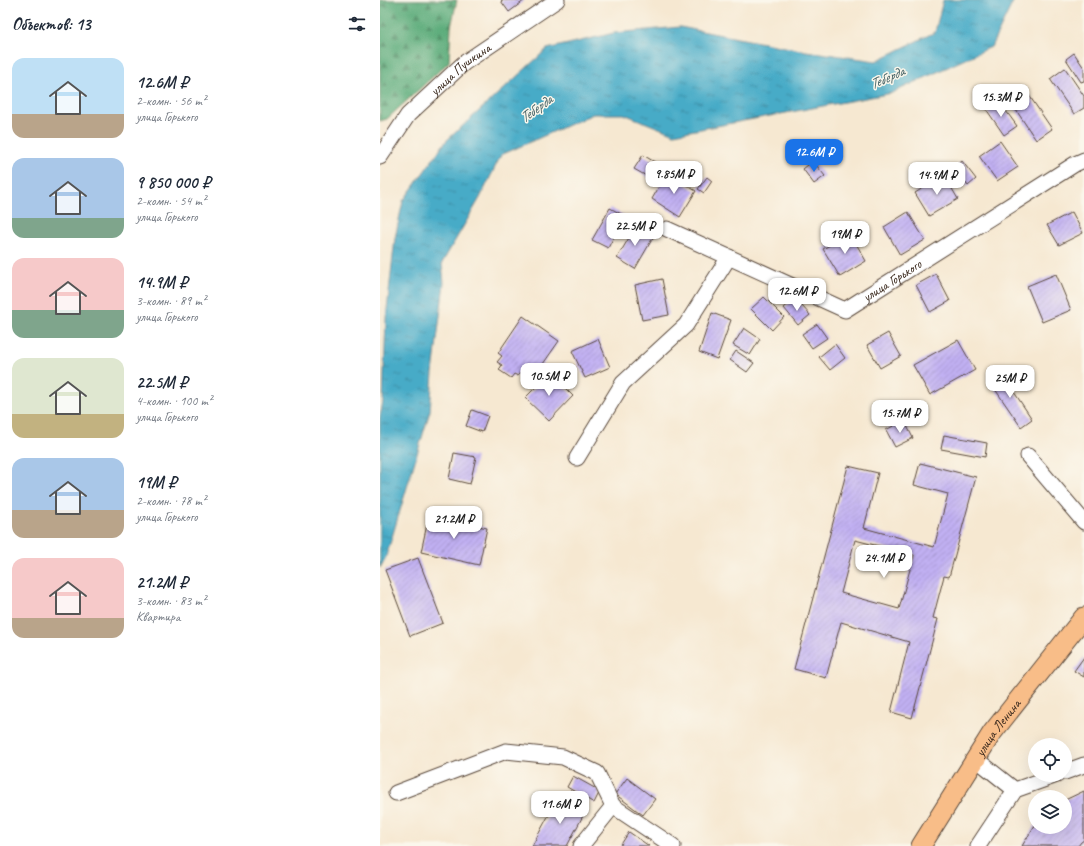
<!DOCTYPE html>
<html lang="ru">
<head>
<meta charset="utf-8">
<style>
  body { margin:0; font-family:Caveat,sans-serif; background:#f2f2f3; color:#1f2937; height:100vh; display:flex; flex-direction:column; font-size:15px; white-space:nowrap }
  * { box-sizing:border-box; margin:0 }
  p { font-size:13px; color:#747a83 }
  .icon { flex:none; width:22px; height:22px; fill:none; stroke:currentColor; stroke-width:2; stroke-linecap:round; stroke-linejoin:round }
  .map { position:relative; flex:1; overflow:hidden }
  .side { display:flex; flex-direction:column; background:#fff; width:380px }
  .side>* { flex:none }
  .tools { position:absolute; left:648px; top:738px; display:grid; gap:8px }
  .tools a { display:grid; place-items:center; width:44px; height:44px; border-radius:50%; background:#fff; box-shadow:0 4px 16px #0002; font-size:20px }
  .price { position:absolute; translate:-50% -34px; padding:0 9px; border-radius:8px; background:#fff; color:#222; font-size:13px; line-height:26px; filter:drop-shadow(0 1px 2px #0008) }
  .price::after { content:''; position:absolute; left:50%; top:24px; width:12px; height:9px; margin-left:-6px; background:inherit; clip-path:polygon(0 0,100% 0,50% 100%) }
  .price.active { background:#1a73e8; color:#fff }
  ul { padding:0; list-style:none }
  li { display:flex; align-items:center; gap:12px; height:100px; padding:0 12px }
  li span { display:grid; place-items:center; flex:none; width:112px; height:80px; border-radius:12px; color:#555 }
  li>.icon { margin-inline-start:auto }
  span .icon { width:48px; height:48px; fill:#fffc; stroke-width:1 }
  li b { font-size:17px }
  h2 { display:flex; justify-content:space-between; align-items:center; height:48px; padding:0 12px; font-size:17px }
  main { display:flex; flex:1; min-height:0 }
  .map>svg:first-child { display:block }
</style>
</head>
<body>
<main>
<section class="side">
<h2>Объектов: 13<svg class="icon" aria-label="filters" viewBox="0 0 24 24"><path d="M4 7h16M4 17h16"/><circle cx="9" cy="7" r="2"/><circle cx="15" cy="17" r="2"/></svg></h2>
<ul>
<li><span style="background:linear-gradient(#bfe0f5 70%,#b9a48a 0)"><svg class="icon" aria-label="home" viewBox="0 0 24 24"><path d="M3 11l9-7 9 7M6 9v11h12V9"/></svg></span><div><b>12.6M ₽</b><p>2-комн. · 56 m²</p><p>улица Горького</p></div></li>
<li><span style="background:linear-gradient(#a9c7e8 75%,#7fa58c 0)"><svg class="icon" aria-label="home" viewBox="0 0 24 24"><path d="M3 11l9-7 9 7M6 9v11h12V9"/></svg></span><div><b>9 850 000 ₽</b><p>2-комн. · 54 m²</p><p>улица Горького</p></div></li>
<li><span style="background:linear-gradient(#f6c9c9 65%,#7fa58c 0)"><svg class="icon" aria-label="home" viewBox="0 0 24 24"><path d="M3 11l9-7 9 7M6 9v11h12V9"/></svg></span><div><b>14.9M ₽</b><p>3-комн. · 89 m²</p><p>улица Горького</p></div></li>
<li><span style="background:linear-gradient(#dfe7d0 70%,#c2b280 0)"><svg class="icon" aria-label="home" viewBox="0 0 24 24"><path d="M3 11l9-7 9 7M6 9v11h12V9"/></svg></span><div><b>22.5M ₽</b><p>4-комн. · 100 m²</p><p>улица Горького</p></div></li>
<li><span style="background:linear-gradient(#a9c7e8 65%,#b9a48a 0)"><svg class="icon" aria-label="home" viewBox="0 0 24 24"><path d="M3 11l9-7 9 7M6 9v11h12V9"/></svg></span><div><b>19M ₽</b><p>2-комн. · 78 m²</p><p>улица Горького</p></div></li>
<li><span style="background:linear-gradient(#f6c9c9 75%,#b9a48a 0)"><svg class="icon" aria-label="home" viewBox="0 0 24 24"><path d="M3 11l9-7 9 7M6 9v11h12V9"/></svg></span><div><b>21.2M ₽</b><p>3-комн. · 83 m²</p><p>Квартира</p></div></li>
</ul>
</section>
<div class="map">
<svg width="704" height="846" viewBox="0 0 704 846">
  <defs>
    <pattern id="forest-firs" width="22" height="20" patternUnits="userSpaceOnUse"><rect width="22" height="20" fill="#5bac7a"/><path d="M5 1l3.5 6h-7zM16 11l3.5 6h-7z" fill="#4c8c63"/></pattern>
    <pattern id="water-ripples" width="26" height="14" patternUnits="userSpaceOnUse"><rect width="26" height="14" fill="#47abc7"/><path d="M2 4q2-2 4 0t4 0M15 11q2-2 4 0t4 0" fill="none" stroke="#3c8ba1"/></pattern>
    <pattern id="building-hatch" width="6" height="6" patternUnits="userSpaceOnUse"><rect width="6" height="6" fill="#c1b0f3"/><path d="M-1 1l2-2M0 6l6-6M5 7l2-2" fill="none" stroke="#9e8fc4"/></pattern>
  </defs>
  <rect width="100%" height="100%" fill="#fbf7ec"/>
  <filter id="ink" filterUnits="userSpaceOnUse"><feTurbulence type="fractalNoise" baseFrequency=".025" numOctaves="2"/><feDisplacementMap in="SourceGraphic" scale="8" xChannelSelector="R" yChannelSelector="G"/><feConvolveMatrix kernelMatrix="1 2 1 2 8 2 1 2 1" color-interpolation-filters="sRGB"/></filter>
  <filter id="wash" filterUnits="userSpaceOnUse"><feTurbulence type="fractalNoise" baseFrequency=".012" numOctaves="4" result="noise"/><feDisplacementMap in="SourceGraphic" scale="16" xChannelSelector="R" yChannelSelector="G"/><feGaussianBlur stdDeviation="0.9" result="paint"/><feColorMatrix in="noise" values="0 0 0 0 0 0 0 0 0 0 0 0 0 0 0 0 0 1.4 0 .05"/><feComposite in="paint" operator="in"/></filter>
  <g filter="url(#wash)">
    <rect width="100%" height="100%" fill="#f6e8d1"/>
    <polygon fill="url(#forest-firs)" stroke="#4b6b4c" points="0,0 77,0 71,27 69,62 7,119 0,121"/>
    <polygon fill="url(#water-ripples)" stroke="#416a72" points="563,0 634,0 611,47 512,93 294,134 244,114 213,114 121,155 100,198 62,263 64,283 53,373 50,411 6,557 0,568 0,418 3,401 6,318 15,238 23,201 66,141 167,49 234,33 300,27 426,51 496,61 555,32"/>
    <g id="blocks">
      <g fill="url(#building-hatch)" fill-rule="evenodd">
        <polygon points="122,0 145,0 129,12 121,1"/>
        <polygon points="694,53 704,68 704,81 701,82 686,59"/>
        <polygon points="685,68 704,96 704,108 694,114 670,79"/>
        <polygon points="644,88 672,129 656,140 628,98"/>
        <polygon points="618,100 637,126 624,135 606,109"/>
        <polygon points="620,141 638,167 617,181 599,156"/>
        <polygon points="263,155 278,164 270,178 254,169"/>
        <polygon points="433,161 445,176 434,184 423,169"/>
        <polygon points="582,161 596,179 588,186 574,168"/>
        <polygon points="287,173 316,191 300,217 272,199"/>
        <polygon points="564,175 578,199 549,216 535,193"/>
        <polygon points="327,177 332,181 324,193 318,189"/>
        <polygon points="230,208 245,216 228,248 212,240"/>
        <polygon points="528,212 545,240 520,255 504,227"/>
        <polygon points="692,212 703,233 679,245 667,225"/>
        <polygon points="256,226 274,236 255,269 237,258"/>
        <polygon points="470,233 486,261 460,277 443,249"/>
        <polygon points="556,274 570,301 550,312 536,285"/>
        <polygon points="676,274 691,310 662,322 647,286"/>
        <polygon points="282,279 289,315 262,320 255,285"/>
        <polygon points="384,297 404,317 392,330 371,309"/>
        <polygon points="415,298 430,315 418,325 404,308"/>
        <polygon points="332,313 351,320 337,359 319,352"/>
        <polygon points="143,316 179,341 156,374 145,367 138,376 134,374 131,378 119,370 122,365 117,362 122,356 118,353"/>
        <polygon points="437,324 447,338 432,348 422,334"/>
        <polygon points="364,328 380,339 370,355 353,345"/>
        <polygon points="508,333 521,356 500,368 487,345"/>
        <polygon points="218,339 230,367 205,378 192,351"/>
        <polygon points="578,340 595,370 550,395 533,365"/>
        <polygon points="455,344 465,358 450,370 439,357"/>
        <polygon points="356,351 374,363 367,372 350,360"/>
        <polygon points="620,371 652,419 641,427 608,379"/>
        <polygon points="170,373 193,396 169,421 145,398"/>
        <polygon points="92,410 108,416 102,432 86,426"/>
        <polygon points="524,420 533,438 515,447 506,430"/>
        <polygon points="564,435 607,443 605,457 561,449"/>
        <polygon points="74,453 96,457 90,484 69,479"/>
        <path d="M540,463L596,477L569,577L564,576L553,618L558,619L532,718L511,712L529,642L461,622L446,678L414,669L468,466L498,473L484,528L554,547L568,494L534,485ZM475,540L534,555L519,609L461,593Z"/>
        <polygon points="49,515 107,528 99,565 41,552"/>
        <polygon points="38,558 63,623 30,636 5,570"/>
        <polygon points="704,657 704,677 694,671"/>
        <polygon points="193,776 220,791 214,803 187,787"/>
        <polygon points="247,778 275,799 263,815 235,794"/>
        <polygon points="704,791 704,840 701,842 698,846 642,846 655,825 655,827 685,827 685,800"/>
        <polygon points="178,798 205,812 187,846 152,846"/>
        <polygon points="249,832 269,846 240,846"/>
      </g>
    </g>
  </g>
  <g filter="url(#ink)">
    <use href="#blocks" fill-opacity="0" stroke="#574639" stroke-width="1"/>
    <g fill="none" stroke-linecap="round" stroke-linejoin="round">
      <defs>
        <g id="minor">
          <path id="s1" d="M0,157L28,115L84,63L177,0"/>
          <path id="s2" d="M287,229L465,310L695,164L704,160"/>
          <polyline points="648,456 704,522"/>
          <polyline points="197,458 243,383 306,325 349,257"/>
          <polyline points="596,759 635,790"/>
          <polyline points="685,772 704,765"/>
          <polyline points="16,793 126,751 183,757 217,773 233,806"/>
          <polyline points="201,846 233,806 293,846"/>
          <polyline points="598,846 635,790 677,775"/>
        </g>
        <g id="major">
          <path id="s3" d="M541,846L612,733L704,617"/>
        </g>
      </defs>
      <use href="#minor" stroke="#574639" stroke-width="17"/>
      <use href="#major" stroke="#574639" stroke-width="21"/>
      <use href="#minor" stroke="#fff" stroke-width="15"/>
      <use href="#major" stroke="#f8bd88" stroke-width="19"/>
    </g>
  </g>
  <g text-anchor="middle" dominant-baseline="central" stroke-width="3" stroke-linejoin="round" paint-order="stroke">
    <g font-size="14" fill="#3b2a1e" stroke="#fbf7ec">
      <text stroke="none"><textPath href="#s1" startOffset="120">улица Пушкина</textPath></text>
      <text stroke="none"><textPath href="#s2" startOffset="251">улица Горького</textPath></text>
      <text stroke="none"><textPath href="#s3" startOffset="141">улица Ленина</textPath></text>
    </g>
    <g font-size="15" font-style="italic" fill="#405e62" stroke="#fbf7ec">
      <text transform="translate(507 78) rotate(-24)">Теберда</text>
      <text transform="translate(156 109) rotate(-36)">Теберда</text>
    </g>
  </g>
</svg>
<div class="tools">
<a><svg class="icon" aria-label="locate" viewBox="0 0 24 24"><circle cx="12" cy="12" r="6"/><path d="M12 2v4M12 18v4M2 12h4M18 12h4"/></svg></a>
<a><svg class="icon" aria-label="layers" viewBox="0 0 24 24"><path d="M12 4l9 5-9 5-9-5zM3 14l9 5 9-5"/></svg></a>
</div>
<b class="price" style="left:621px;top:118px">15.3M ₽</b>
<b class="price active" style="left:434px;top:173px">12.6M ₽</b>
<b class="price" style="left:294px;top:195px">9.85M ₽</b>
<b class="price" style="left:557px;top:196px">14.9M ₽</b>
<b class="price" style="left:255px;top:247px">22.5M ₽</b>
<b class="price" style="left:465px;top:255px">19M ₽</b>
<b class="price" style="left:417px;top:312px">12.6M ₽</b>
<b class="price" style="left:169px;top:397px">10.5M ₽</b>
<b class="price" style="left:630px;top:399px">25M ₽</b>
<b class="price" style="left:520px;top:434px">15.7M ₽</b>
<b class="price" style="left:74px;top:540px">21.2M ₽</b>
<b class="price" style="left:504px;top:579px">24.1M ₽</b>
<b class="price" style="left:180px;top:825px">11.6M ₽</b>
</div>
</main>
</body>
</html>
